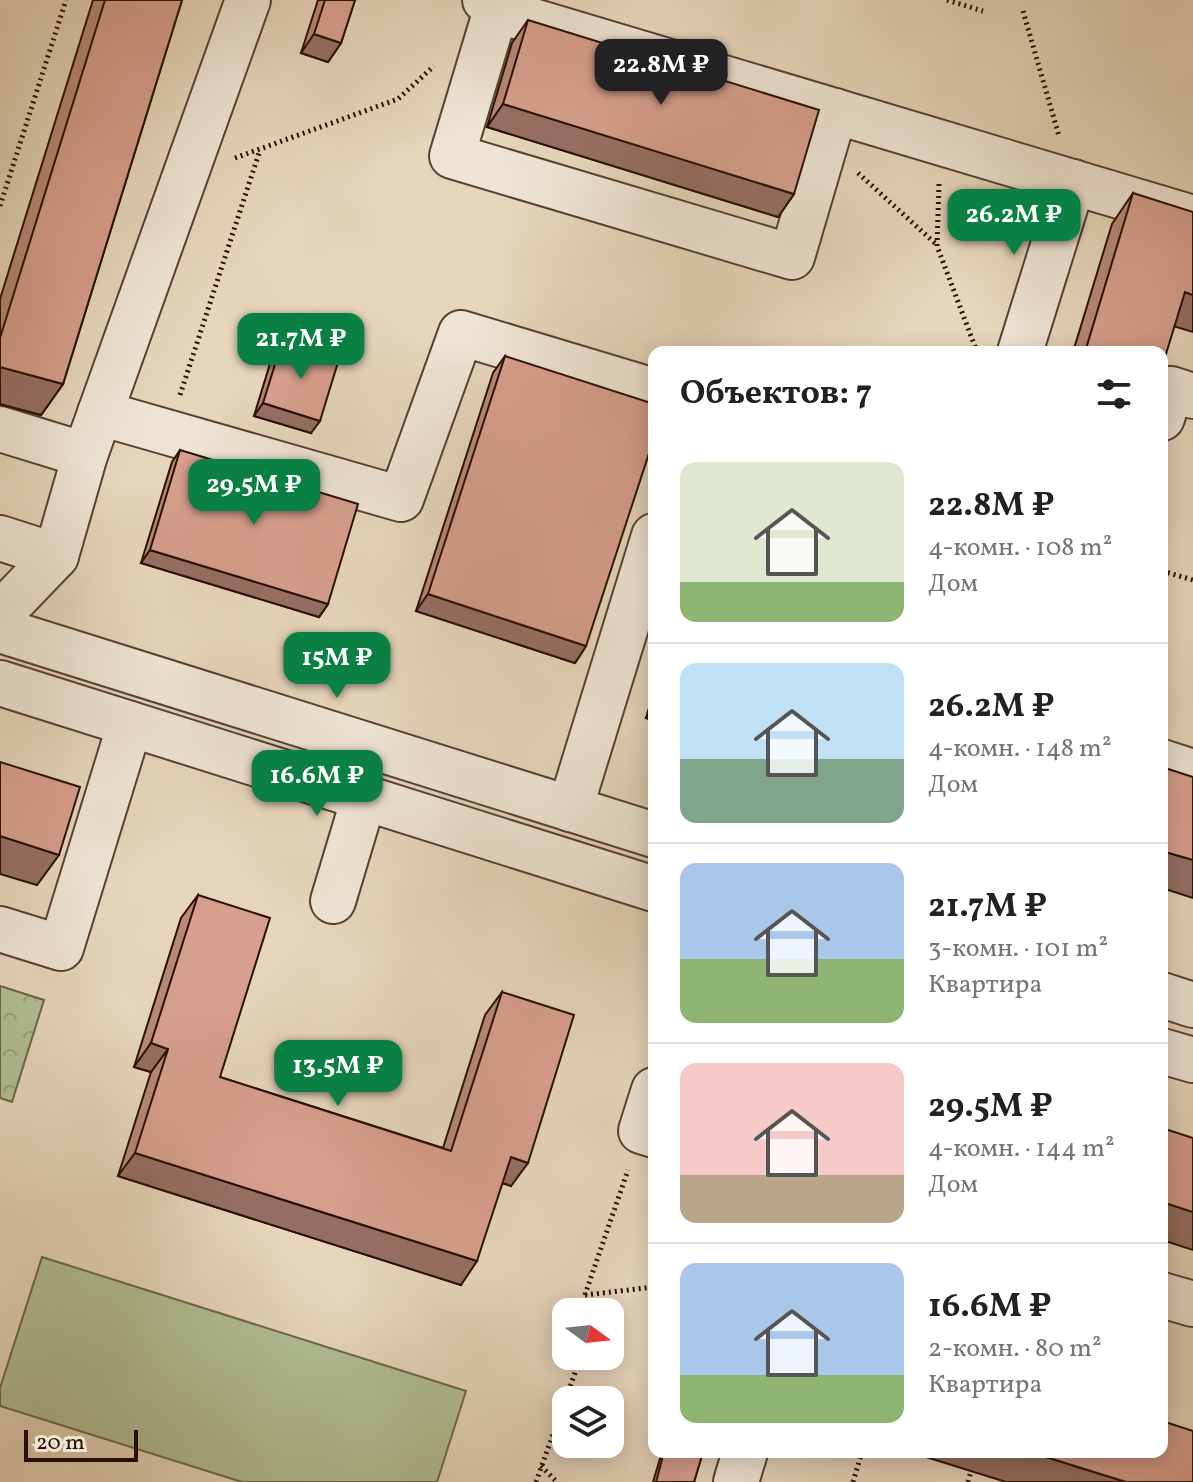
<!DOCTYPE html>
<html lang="ru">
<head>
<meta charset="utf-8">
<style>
  body { margin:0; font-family:Vollkorn,serif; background:#f2f2f2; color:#222; height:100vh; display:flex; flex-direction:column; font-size:30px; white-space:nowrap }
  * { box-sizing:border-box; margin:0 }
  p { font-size:26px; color:#767676 }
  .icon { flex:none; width:44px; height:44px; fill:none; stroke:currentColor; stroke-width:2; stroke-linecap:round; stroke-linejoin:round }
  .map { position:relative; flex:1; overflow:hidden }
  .sheet { position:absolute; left:648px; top:346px; width:520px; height:1112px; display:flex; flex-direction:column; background:#fff; border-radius:16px; box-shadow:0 4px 20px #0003 }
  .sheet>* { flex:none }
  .needle { width:52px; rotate:105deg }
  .buttons { position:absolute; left:552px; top:1298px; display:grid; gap:16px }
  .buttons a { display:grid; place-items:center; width:72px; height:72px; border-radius:16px; background:#fff; box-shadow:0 4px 20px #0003; font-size:40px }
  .scale { position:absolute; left:24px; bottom:20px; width:114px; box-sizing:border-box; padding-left:8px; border:4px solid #281005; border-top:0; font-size:22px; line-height:28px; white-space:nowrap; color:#281005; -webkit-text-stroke:6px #efe4d3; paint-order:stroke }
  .price { position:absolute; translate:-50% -68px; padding:0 18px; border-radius:16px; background:#0b8043; color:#fff; font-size:26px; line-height:52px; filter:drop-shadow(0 2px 4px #0008) }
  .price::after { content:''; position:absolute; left:50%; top:48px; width:24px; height:18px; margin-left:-12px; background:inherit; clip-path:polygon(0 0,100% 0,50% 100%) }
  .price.active { background:#222; color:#fff }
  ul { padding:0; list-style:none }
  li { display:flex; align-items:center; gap:24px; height:200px; padding:0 32px }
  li+li { border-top:2px solid #e0e0e0 }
  li span { display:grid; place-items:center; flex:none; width:224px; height:160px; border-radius:16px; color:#555 }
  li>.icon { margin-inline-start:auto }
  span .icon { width:96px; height:96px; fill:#fffc; stroke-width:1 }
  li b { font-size:34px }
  h2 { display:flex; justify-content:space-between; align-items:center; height:96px; padding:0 32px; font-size:34px }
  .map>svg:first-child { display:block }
</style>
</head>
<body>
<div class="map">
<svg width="1193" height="1482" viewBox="0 0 1193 1482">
  <defs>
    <pattern id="park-crowns" width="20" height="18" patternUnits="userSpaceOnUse" patternTransform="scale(2)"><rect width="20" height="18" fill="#b0be94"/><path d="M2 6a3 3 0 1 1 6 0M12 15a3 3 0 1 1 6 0" fill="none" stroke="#97a27e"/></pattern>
  </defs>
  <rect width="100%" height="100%" fill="#e6d5bb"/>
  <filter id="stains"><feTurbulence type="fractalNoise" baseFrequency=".0025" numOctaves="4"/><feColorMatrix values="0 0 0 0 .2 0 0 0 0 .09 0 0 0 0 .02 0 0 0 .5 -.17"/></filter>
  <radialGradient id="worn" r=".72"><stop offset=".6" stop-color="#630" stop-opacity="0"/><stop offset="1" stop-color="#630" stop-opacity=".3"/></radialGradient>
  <polygon fill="#b0be94" stroke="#6c674c" stroke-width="2" points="42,1257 466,1391 437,1482 242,1482 0,1406 0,1388"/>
  <polygon fill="url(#park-crowns)" stroke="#6c674c" stroke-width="2" points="0,986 44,1000 12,1102 0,1098"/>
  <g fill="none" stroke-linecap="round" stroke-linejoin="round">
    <defs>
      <g id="minor">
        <polyline points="485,0 496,10 1193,218"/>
        <polyline points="496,10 452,156 792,257 835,111"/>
        <polyline points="1020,352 1073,182"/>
        <polyline points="100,413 401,499 461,333 654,391"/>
        <polyline points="1162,418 1171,389 1193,396"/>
        <polyline points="0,429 85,455"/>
        <polyline points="0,538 56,556"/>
        <polyline points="0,630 654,835"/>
        <polyline points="0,630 7,607 56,556 85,455 248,0"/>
        <polyline points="0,683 654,889"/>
        <polyline points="1162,762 1193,772"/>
        <polyline points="570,809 654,536"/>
        <polyline points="333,901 364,798"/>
        <polyline points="0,929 61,948 130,724"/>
        <polyline points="1162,995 1193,1005"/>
        <polyline points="1162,1051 1193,1060"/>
        <polyline points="654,1090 641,1131 654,1135"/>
        <polyline points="1162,1295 1193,1304"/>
        <polyline points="736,1482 745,1452"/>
      </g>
    </defs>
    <use href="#minor" stroke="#584132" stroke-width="48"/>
    <g stroke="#281005" stroke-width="5" stroke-dasharray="2 4" stroke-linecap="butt">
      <polyline points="947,0 983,11"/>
      <polyline points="1023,11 1059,136"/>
      <polyline points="235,158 398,99 434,66"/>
      <polyline points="858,173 937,245"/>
      <polyline points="939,184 937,246 977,352"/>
      <polyline points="0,206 66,0"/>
      <polyline points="180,395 260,150"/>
      <polyline points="1162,571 1193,580"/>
      <polyline points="585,1295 654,1287"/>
      <polyline points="579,1312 628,1170"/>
      <polyline points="541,1466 557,1482"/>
      <polyline points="536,1482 581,1356"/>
      <polyline points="853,1482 862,1452"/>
      <polyline points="968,1482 971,1471"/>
    </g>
    <use href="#minor" stroke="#efe4d3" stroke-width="44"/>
  </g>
  <g fill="#b88879" stroke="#281005" stroke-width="2">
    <polygon points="93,0 182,0 63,384 41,415 0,404 0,299"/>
    <polygon points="318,0 355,0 341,43 328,62 301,53"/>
    <polygon points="528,20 794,194 778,217 487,127 512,43"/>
    <polygon points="1133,193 1174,327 1162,352 1073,352 1112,224"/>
    <polygon points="282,342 311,433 254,416 273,354"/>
    <polygon points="505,356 586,646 575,663 416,611 493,373"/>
    <polygon points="180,450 328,604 319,617 141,563 172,462"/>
    <polygon points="654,691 654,721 646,718"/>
    <polygon points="198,895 220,1077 443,1148 485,1015 502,992 511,1186 502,1183 461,1285 118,1176 151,1072 134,1067 181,918"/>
    <polygon points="662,1452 703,1452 694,1482 653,1482"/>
  </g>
  <g fill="#966f63" stroke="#281005" stroke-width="2">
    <polygon points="314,34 341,43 328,62 301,53"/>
    <polygon points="503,104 794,194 778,217 487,127"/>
    <polygon points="1185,292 1193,295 1193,332 1163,323"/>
    <polygon points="0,367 63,384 41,415 0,404"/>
    <polygon points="263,403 320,421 311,433 254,416"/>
    <polygon points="150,550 328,604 319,617 141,563"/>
    <polygon points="428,594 586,646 575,663 416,611"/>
    <polygon points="654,706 654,721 646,718"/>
    <polygon points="0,836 59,855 37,885 0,874"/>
    <polygon points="1162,851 1193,860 1193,898 1162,888"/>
    <polygon points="151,1043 168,1049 151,1072 134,1067"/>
    <polygon points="135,1153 477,1261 461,1285 118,1176"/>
    <polygon points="511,1157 528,1163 511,1186 494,1180"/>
    <polygon points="1162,1202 1193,1212 1193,1250 1162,1240"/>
    <polygon points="910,1452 1030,1452 1126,1482 1006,1482"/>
  </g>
  <g fill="#d69e8d" stroke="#281005" stroke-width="2">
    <polygon points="105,0 182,0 63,384 0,367 0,338"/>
    <polygon points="325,0 355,0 341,43 314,34"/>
    <polygon points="528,20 819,110 794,194 503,104"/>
    <polygon points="1133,193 1193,212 1193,295 1185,292 1162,367 1162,352 1085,352"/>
    <polygon points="282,342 339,359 320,421 263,403"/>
    <polygon points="505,356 654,404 654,438 586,646 428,594"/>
    <polygon points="180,450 358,504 328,604 150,550"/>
    <polygon points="0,762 80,787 59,855 0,836"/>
    <polygon points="1162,767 1193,777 1193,860 1162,851"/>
    <polygon points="198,895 270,918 220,1077 451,1151 502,992 574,1015 528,1163 511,1157 477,1261 135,1153 168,1049 151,1043"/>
    <polygon points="1162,1128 1193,1138 1193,1212 1162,1202"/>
    <polygon points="1162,1421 1193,1431 1193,1482 1126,1482 1030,1452 1162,1452"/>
    <polygon points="664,1452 703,1452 694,1482 656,1482"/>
  </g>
  <rect width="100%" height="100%" filter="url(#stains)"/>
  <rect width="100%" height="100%" fill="url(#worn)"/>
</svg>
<div class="buttons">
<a><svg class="needle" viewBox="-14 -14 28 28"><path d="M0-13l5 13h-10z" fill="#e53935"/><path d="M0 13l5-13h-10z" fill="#767676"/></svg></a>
<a><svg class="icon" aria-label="layers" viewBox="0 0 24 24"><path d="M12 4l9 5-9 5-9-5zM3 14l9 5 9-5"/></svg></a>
</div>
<div class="scale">20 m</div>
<b class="price active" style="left:661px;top:107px">22.8M ₽</b>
<b class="price" style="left:1014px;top:257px">26.2M ₽</b>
<b class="price" style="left:301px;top:381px">21.7M ₽</b>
<b class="price" style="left:254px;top:527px">29.5M ₽</b>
<b class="price" style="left:337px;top:700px">15M ₽</b>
<b class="price" style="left:317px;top:818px">16.6M ₽</b>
<b class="price" style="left:338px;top:1108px">13.5M ₽</b>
<section class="sheet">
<h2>Объектов: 7<svg class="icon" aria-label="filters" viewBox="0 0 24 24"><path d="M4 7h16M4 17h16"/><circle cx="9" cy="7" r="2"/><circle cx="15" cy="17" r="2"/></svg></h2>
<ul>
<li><span style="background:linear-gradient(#dfe7d0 75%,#8fb573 0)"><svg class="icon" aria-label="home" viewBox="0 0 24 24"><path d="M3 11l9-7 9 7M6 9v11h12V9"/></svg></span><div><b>22.8M ₽</b><p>4-комн. · 108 m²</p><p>Дом</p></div></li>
<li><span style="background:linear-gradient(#bfe0f5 60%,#7fa58c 0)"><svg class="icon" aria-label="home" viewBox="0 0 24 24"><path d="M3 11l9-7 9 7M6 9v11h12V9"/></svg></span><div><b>26.2M ₽</b><p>4-комн. · 148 m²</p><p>Дом</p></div></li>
<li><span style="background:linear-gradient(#a9c7e8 60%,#8fb573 0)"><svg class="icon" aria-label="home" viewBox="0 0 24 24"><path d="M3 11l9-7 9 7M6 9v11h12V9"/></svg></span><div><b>21.7M ₽</b><p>3-комн. · 101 m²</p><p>Квартира</p></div></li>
<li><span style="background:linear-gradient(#f6c9c9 70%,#b9a48a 0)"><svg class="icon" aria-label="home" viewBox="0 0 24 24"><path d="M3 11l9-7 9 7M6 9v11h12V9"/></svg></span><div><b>29.5M ₽</b><p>4-комн. · 144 m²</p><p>Дом</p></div></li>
<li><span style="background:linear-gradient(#a9c7e8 70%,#8fb573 0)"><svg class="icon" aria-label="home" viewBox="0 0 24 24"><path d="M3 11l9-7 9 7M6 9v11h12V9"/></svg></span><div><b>16.6M ₽</b><p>2-комн. · 80 m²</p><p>Квартира</p></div></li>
</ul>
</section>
</div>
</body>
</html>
